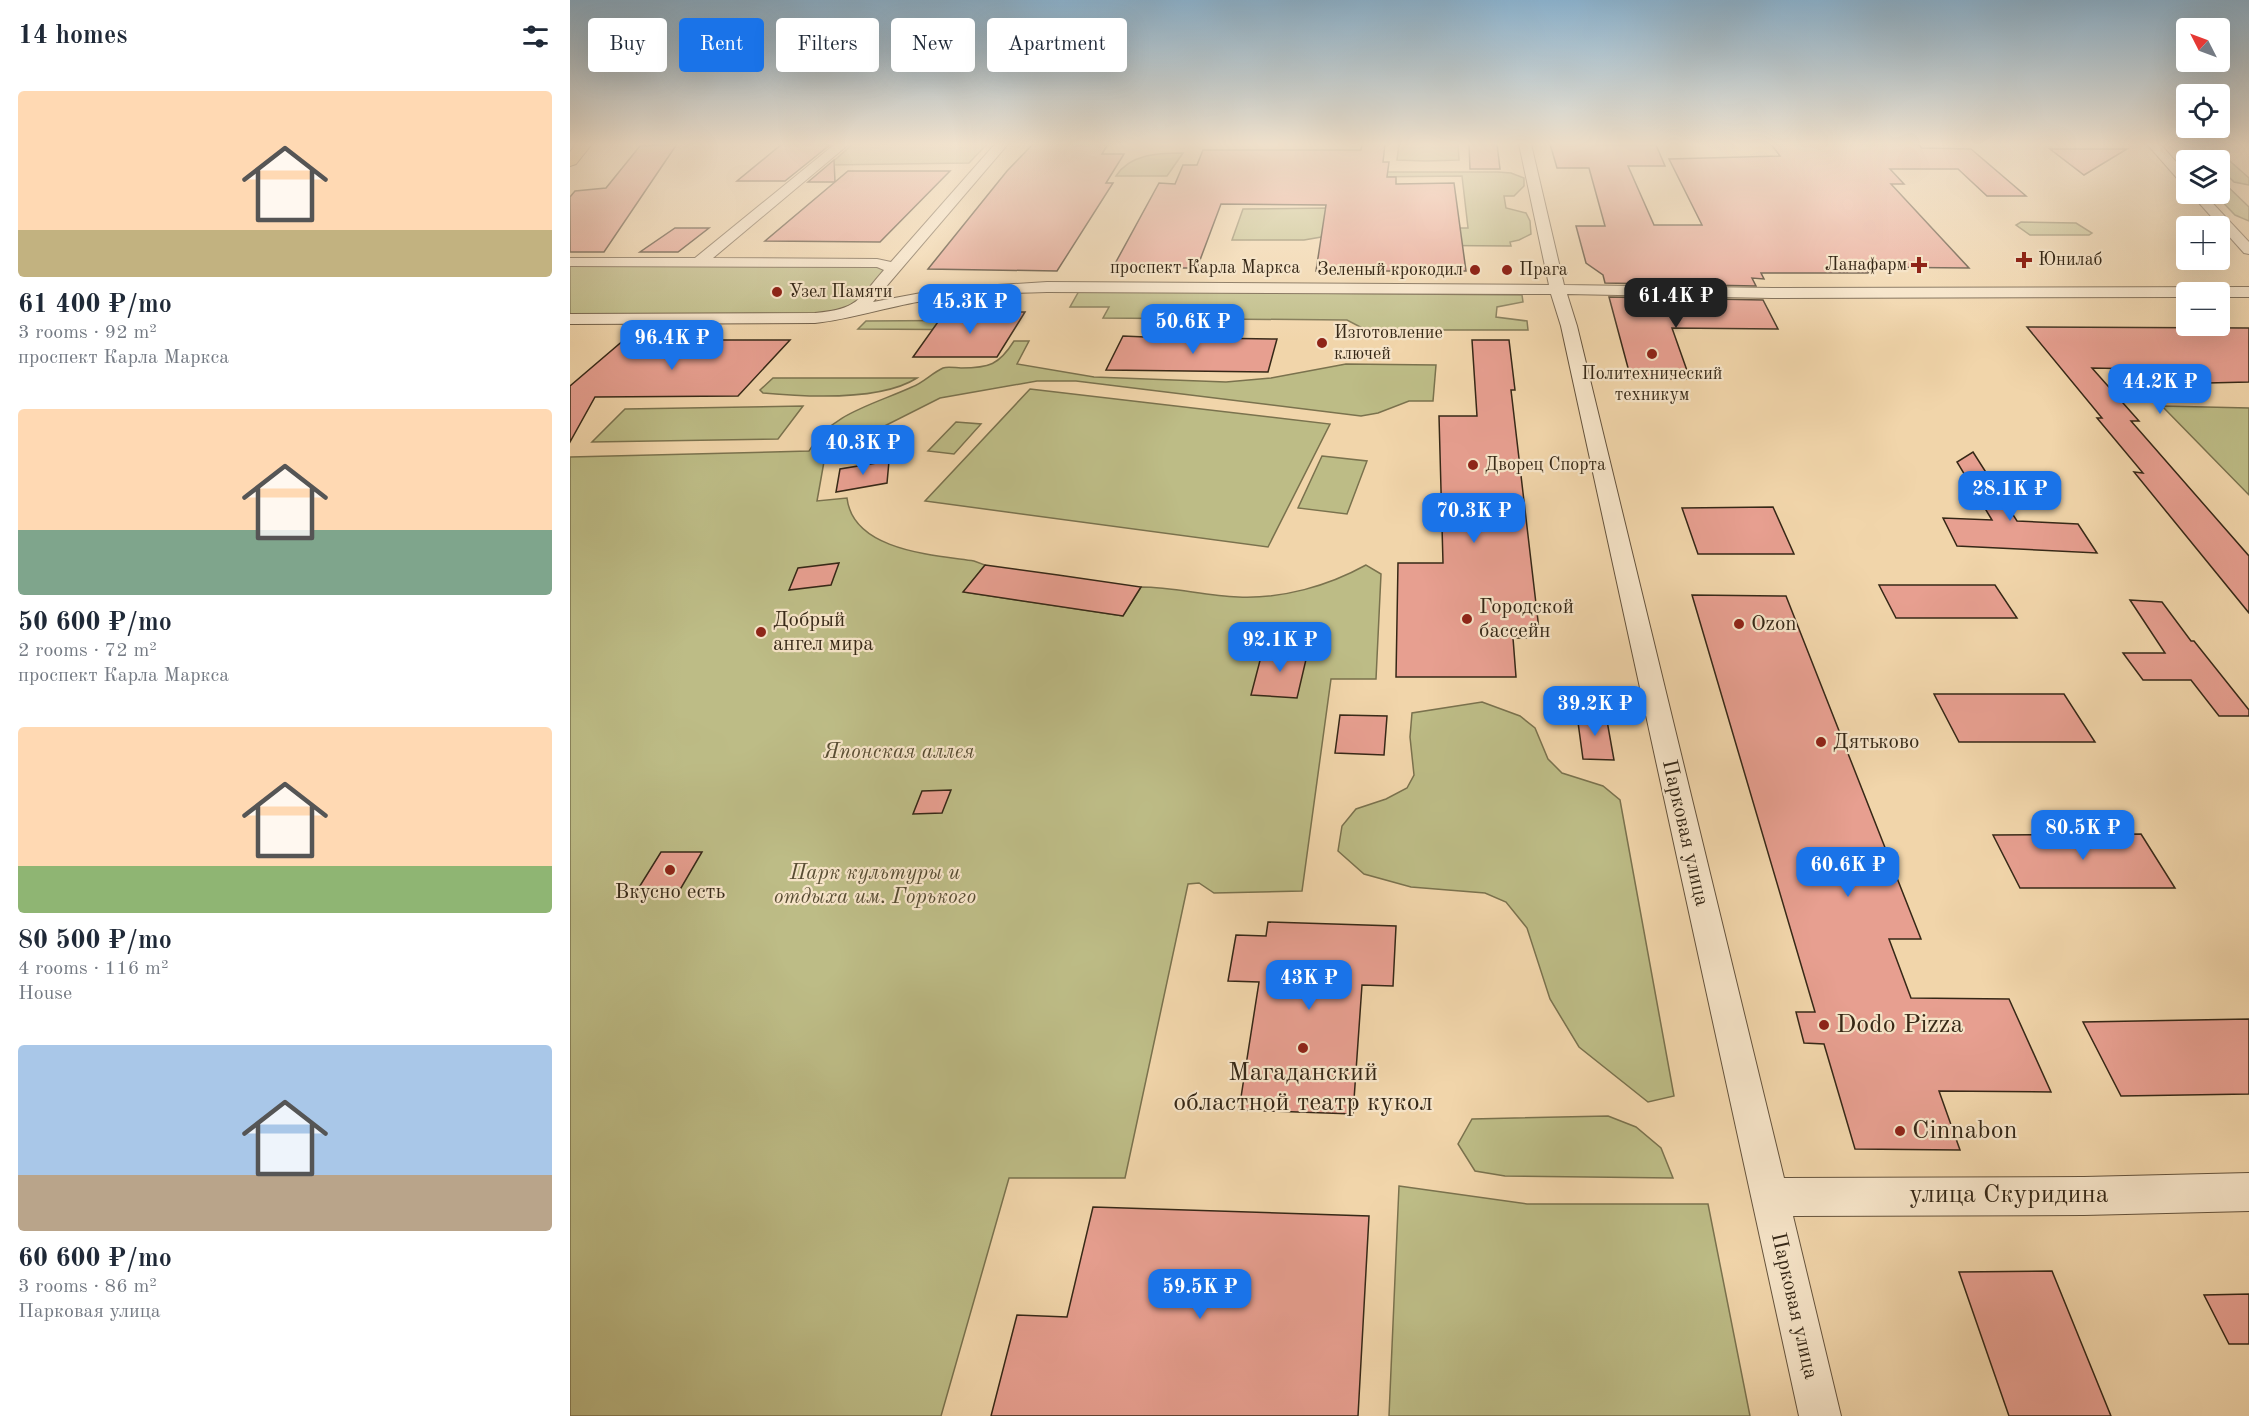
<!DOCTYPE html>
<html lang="en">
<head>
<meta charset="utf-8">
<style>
  body { margin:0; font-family:"Old Standard TT",serif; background:#f2f2f3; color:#1f2937; height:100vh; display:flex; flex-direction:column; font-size:22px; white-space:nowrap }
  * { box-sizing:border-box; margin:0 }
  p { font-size:20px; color:#747a83 }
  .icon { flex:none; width:33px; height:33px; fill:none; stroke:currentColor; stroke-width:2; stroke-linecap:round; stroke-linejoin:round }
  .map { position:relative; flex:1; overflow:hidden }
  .drawer { display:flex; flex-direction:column; background:#fff; width:570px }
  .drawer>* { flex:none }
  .hud { position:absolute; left:18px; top:18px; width:570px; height:54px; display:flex; gap:12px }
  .needle { width:39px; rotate:312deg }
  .controls { position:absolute; left:1606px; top:18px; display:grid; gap:12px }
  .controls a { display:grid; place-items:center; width:54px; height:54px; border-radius:6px; background:#fff; box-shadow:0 6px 24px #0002; font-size:30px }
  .price { position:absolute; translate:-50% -51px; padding:0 14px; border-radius:12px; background:#1a73e8; color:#fff; font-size:20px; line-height:39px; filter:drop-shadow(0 2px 3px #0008) }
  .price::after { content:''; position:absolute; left:50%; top:36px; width:18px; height:14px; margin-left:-9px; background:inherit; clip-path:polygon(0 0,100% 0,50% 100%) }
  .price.selected { background:#222; color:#fff }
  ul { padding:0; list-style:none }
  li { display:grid; align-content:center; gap:12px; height:318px; padding:0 18px }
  li span { display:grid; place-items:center; height:186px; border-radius:6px; color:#555 }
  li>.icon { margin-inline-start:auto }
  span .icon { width:108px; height:108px; fill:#fffc; stroke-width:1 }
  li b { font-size:26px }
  h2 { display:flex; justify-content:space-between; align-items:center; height:72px; padding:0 18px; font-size:26px }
  .chip { padding:0 21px; border-radius:6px; background:#fff; box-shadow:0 6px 24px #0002; font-size:21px; line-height:54px }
  .chip.selected { background:#1a73e8; color:#fff }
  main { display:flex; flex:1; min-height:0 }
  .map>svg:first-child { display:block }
</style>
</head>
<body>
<main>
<section class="drawer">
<h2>14 homes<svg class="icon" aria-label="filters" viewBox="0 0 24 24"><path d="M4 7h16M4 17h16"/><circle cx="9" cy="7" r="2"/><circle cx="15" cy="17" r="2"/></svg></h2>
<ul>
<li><span style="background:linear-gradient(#ffd9b3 75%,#c2b280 0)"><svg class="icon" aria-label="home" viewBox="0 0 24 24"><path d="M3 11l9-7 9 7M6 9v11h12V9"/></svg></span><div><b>61 400 ₽/mo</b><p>3 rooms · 92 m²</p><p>проспект Карла Маркса</p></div></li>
<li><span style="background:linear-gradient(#ffd9b3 65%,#7fa58c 0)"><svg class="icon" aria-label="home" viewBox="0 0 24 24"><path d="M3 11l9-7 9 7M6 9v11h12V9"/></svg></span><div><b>50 600 ₽/mo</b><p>2 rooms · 72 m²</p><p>проспект Карла Маркса</p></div></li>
<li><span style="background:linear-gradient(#ffd9b3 75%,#8fb573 0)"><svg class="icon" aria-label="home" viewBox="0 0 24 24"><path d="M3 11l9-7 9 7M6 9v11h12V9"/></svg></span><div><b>80 500 ₽/mo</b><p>4 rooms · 116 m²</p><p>House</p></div></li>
<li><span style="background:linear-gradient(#a9c7e8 70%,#b9a48a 0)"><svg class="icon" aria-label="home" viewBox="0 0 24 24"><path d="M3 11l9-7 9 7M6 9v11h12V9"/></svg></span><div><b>60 600 ₽/mo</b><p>3 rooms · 86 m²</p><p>Парковая улица</p></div></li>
</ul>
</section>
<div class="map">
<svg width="1679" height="1416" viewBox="0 0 1679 1416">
  <rect width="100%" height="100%" fill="#f1d5aa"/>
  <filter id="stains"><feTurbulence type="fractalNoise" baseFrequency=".00333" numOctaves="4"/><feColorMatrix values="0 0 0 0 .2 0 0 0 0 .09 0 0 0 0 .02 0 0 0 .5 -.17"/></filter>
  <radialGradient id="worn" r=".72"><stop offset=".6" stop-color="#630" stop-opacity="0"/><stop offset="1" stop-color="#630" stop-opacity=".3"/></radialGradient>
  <g fill="#bdbc86" stroke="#7a724e" stroke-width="1.5">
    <polygon points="283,144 417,144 399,163 259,165"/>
    <polygon points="829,144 888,144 889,160 856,161 827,160"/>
    <path d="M613,153L597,176H546C560,154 588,153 613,153Z"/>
    <polygon points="1653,155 1679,178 1679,185 1664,182 1650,168 1650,160 1643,160 1639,157"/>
    <polygon points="795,172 928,172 941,173 954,178 954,186 944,196 934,196 936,208 956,213 960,221 961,234 949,240 940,242 941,246 814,245 763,228 898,228 892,176 796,177"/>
    <polygon points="1650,179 1679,207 1679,221 1665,215 1645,194 1650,194"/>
    <polygon points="760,208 757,236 734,240 662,240 673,209"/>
    <polygon points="1451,222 1506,223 1522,233 1519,235 1460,235 1446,225"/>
    <polygon points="0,262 320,266 281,313 0,319"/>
    <polygon points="509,291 952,295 953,302 927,307 926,317 957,321 958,330 796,330 777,320 533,318 539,307 500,307"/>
    <polygon points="445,320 441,330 288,329 296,321"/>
    <path d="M444,341H459L447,364L524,377L656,382L701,378L776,364L866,365L863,401H839L808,413L791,416L506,381H467L370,398L255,456L247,501L277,498C283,551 364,555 404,561L415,565L394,592L553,616L571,587C604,587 635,596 668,597C712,599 758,586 796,565L811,574L806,679H761L732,891L644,893L629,883L618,884L555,1178H439L371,1416H0V457L239,451C259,414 305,404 342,387C353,383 362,373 373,368C378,366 386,368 391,368C419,368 429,365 444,341Z"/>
    <path d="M203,378H347C311,401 236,397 193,393L190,390Z"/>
    <polygon points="460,389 760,424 698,547 355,501"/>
    <polygon points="233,406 208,439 22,442 55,409"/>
    <polygon points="1592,406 1679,408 1679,495"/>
    <polygon points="386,422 411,424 384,454 358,451"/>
    <polygon points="752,456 797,461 777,514 728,508"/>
    <polygon points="912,702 950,716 965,728 978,759 992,773 1033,786 1050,800 1104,1096 1078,1102 1009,1047 980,999 957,928 936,902 915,893 841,887 794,874 768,851 772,826 786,809 816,799 837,788 844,775 840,737 842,713"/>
    <polygon points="1038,1116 1066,1127 1091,1148 1103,1178 935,1176 905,1171 888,1144 902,1119"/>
    <polygon points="829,1186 957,1204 1138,1204 1180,1416 819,1416"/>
  </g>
  <g fill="#e79f90" stroke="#362817" stroke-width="1.5">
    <polygon points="107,144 34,252 0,252 0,197 5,191 36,188 70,146"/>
    <polygon points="212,144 261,144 215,181 167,181"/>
    <polygon points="463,144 538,144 532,154 554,154 536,183 543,183 487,271 358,269 437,171"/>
    <polygon points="792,144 815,144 813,162 819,162 817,177 826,177 826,184 884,183 896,271 746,271 756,205 651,204 627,268 587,268 585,272 541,271 589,183 605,184 613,165 627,165 633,150 791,150"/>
    <polygon points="899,144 927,144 930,169 900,169"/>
    <polygon points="980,144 1086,145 1095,166 1058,166 1084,225 1132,225 1099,159 1210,156 1201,144 1348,144 1352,148 1401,149 1456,196 1417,196 1388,169 1320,169 1334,184 1321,184 1399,268 1295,267 1299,273 1191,273 1194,279 1182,278 1186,286 1035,283 1033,275 1016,263 1006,226 1035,226 1019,168 987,168"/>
    <polygon points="1480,149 1557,149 1514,175"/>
    <polygon points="264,160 265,182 238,182"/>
    <polygon points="278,171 380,171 310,242 195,241"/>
    <polygon points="105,228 139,228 108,252 70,252"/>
    <polygon points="1039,297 1193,300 1208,329 1102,328 1120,379 1061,379"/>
    <polygon points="375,312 455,312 427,357 343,357"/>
    <polygon points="1457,327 1679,328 1679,382 1637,383 1624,370 1522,368 1569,421 1561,421 1679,556 1679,613 1564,472 1573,473 1527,418 1532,418"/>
    <polygon points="553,336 576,337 707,339 698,372 536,370"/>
    <polygon points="55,339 148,340 220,340 168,396 25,397 0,442 0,386"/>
    <polygon points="902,340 939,340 945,390 941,390 970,638 943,638 946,677 826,677 828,563 873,563 869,416 907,416"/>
    <polygon points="1403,452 1447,521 1508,524 1527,553 1387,546 1373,518 1422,520 1387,462"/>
    <polygon points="319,461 317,483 266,492 270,469"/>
    <polygon points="1203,507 1224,554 1128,554 1112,508"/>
    <polygon points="269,563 261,585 219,590 228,568"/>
    <polygon points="415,565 488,575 571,587 553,616 393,592"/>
    <polygon points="1309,585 1425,585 1447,618 1326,618"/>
    <polygon points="1122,595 1216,596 1351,939 1319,939 1341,998 1439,999 1481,1092 1369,1091 1390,1150 1285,1149 1254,1044 1234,1043 1226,1012 1245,1012"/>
    <polygon points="1560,600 1592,602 1621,641 1624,641 1679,710 1679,716 1649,716 1621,680 1573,680 1553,653 1595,653"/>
    <polygon points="693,649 738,651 727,698 681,695"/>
    <polygon points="1364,694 1494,694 1525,742 1389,742"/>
    <polygon points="770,715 817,716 814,755 765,753"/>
    <polygon points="1007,715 1036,715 1044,760 1013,759"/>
    <polygon points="381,790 372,813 343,814 352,791"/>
    <polygon points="1571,834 1605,888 1450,888 1423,835"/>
    <polygon points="91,852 132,852 111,888 68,889"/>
    <polygon points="698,922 826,926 823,986 792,985 783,1114 669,1110 689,982 658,981 666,935 696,936"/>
    <polygon points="1679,1019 1679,1094 1551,1096 1513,1022"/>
    <polygon points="523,1207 799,1216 788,1416 421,1416 447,1315 497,1317"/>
    <polygon points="1482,1271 1541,1416 1439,1416 1389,1272"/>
    <polygon points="1679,1294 1679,1344 1659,1344 1634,1295"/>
  </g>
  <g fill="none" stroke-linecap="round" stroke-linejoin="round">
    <defs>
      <g id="minor">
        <path d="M265,144H279L143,258L307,259L321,262L425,144H438L303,302L378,288L477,282L979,285L949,144H961L994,285L1202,288L1679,287V297H1650V292H1617V297L1202,298L997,294L1007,326L1214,1178L1514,1177L1679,1173V1211L1514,1215L1223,1216L1271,1416H1229L991,326L981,294L477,292C436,293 394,294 353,301C316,307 282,319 245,323L0,324V314L245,313C288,309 287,301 314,270L307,267L0,266V258H125Z"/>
        <polygon points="1577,144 1590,144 1617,174 1617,186 1613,185"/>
        <polygon points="1621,194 1634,194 1679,242 1679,254 1674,253"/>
      </g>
      <polygon id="major" points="6,144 22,144 6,164 0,166 0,152"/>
    </defs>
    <use href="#minor" stroke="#65533c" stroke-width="2"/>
    <use href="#major" stroke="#362817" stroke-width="2"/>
    <use href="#minor" fill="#f6e4c8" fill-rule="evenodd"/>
    <use href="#major" fill="#e8ba75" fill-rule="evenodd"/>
  </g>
  <linearGradient id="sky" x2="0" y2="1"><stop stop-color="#8bb5d3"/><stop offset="0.42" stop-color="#f9ecd9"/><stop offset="1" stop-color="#f9ecd9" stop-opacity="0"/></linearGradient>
  <rect width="1679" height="343" fill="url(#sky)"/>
  <g fill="#8f2418" stroke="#f6e4c8" stroke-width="2">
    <path d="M1451 251h6v6h6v6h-6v6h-6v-6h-6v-6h6z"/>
    <path d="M1346 256h6v6h6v6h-6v6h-6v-6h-6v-6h6z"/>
    <circle cx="905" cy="270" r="6"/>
    <circle cx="937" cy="270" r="6"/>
    <circle cx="207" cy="292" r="6"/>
    <circle cx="752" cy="343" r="6"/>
    <circle cx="1082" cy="354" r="6"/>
    <circle cx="903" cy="465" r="6"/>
    <circle cx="897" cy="619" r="6"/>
    <circle cx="1169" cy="624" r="6"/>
    <circle cx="191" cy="632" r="6"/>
    <circle cx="1251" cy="742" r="6"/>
    <circle cx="100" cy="870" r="6"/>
    <circle cx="1254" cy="1025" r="6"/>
    <circle cx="733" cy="1048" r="6"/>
    <circle cx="1330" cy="1131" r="6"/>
  </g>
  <g text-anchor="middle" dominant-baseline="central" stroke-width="4.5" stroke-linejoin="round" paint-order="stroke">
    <g font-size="18" fill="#362817" stroke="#f6e4c8" text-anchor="start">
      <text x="1468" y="260">Юнилаб</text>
      <text x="1337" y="265" text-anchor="end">Ланафарм</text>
      <text x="893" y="270" text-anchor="end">Зеленый крокодил</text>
      <text x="949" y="270">Прага</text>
      <text x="219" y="292">Узел Памяти</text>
      <text x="764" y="333">Изготовление<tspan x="764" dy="21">ключей</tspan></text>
      <text x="1082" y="374" text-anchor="middle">Политехнический<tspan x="1082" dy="21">техникум</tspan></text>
      <text x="915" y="465">Дворец Спорта</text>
    </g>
    <g font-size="18" fill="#362817" stroke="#f6e4c8">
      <text x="635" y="268">проспект Карла Маркса</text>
    </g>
    <g font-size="21" fill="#362817" stroke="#f6e4c8" text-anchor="start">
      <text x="909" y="607">Городской<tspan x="909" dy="24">бассейн</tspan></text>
      <text x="203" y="620">Добрый<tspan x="203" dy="24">ангел мира</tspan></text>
      <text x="1181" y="624">Ozon</text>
      <text x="1263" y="742">Дятьково</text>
      <text x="100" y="892" text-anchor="middle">Вкусно есть</text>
    </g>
    <g font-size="21" font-style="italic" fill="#584d33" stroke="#f6e4c8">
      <text x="329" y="752">Японская аллея</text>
      <text x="305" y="873">Парк культуры и<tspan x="305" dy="24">отдыха им. Горького</tspan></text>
    </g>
    <g font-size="21" fill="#362817" stroke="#f6e4c8">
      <text transform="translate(1115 833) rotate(77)">Парковая улица</text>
      <text transform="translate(1224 1306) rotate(77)">Парковая улица</text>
    </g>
    <g font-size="26" fill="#362817" stroke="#f6e4c8" text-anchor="start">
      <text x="1266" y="1025">Dodo Pizza</text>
      <text x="733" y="1073" text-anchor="middle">Магаданский<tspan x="733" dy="30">областной театр кукол</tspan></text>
      <text x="1342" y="1131">Cinnabon</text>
    </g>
    <g font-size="26" fill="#362817" stroke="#f6e4c8">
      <text x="1439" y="1195">улица Скуридина</text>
    </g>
  </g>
  <rect width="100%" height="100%" filter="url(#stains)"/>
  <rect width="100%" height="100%" fill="url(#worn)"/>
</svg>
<div class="controls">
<a><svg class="needle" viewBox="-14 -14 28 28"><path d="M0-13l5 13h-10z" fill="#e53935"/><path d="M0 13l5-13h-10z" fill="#747a83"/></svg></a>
<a><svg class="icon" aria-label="locate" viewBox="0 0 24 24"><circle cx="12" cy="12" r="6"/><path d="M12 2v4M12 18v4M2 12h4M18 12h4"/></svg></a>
<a><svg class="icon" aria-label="layers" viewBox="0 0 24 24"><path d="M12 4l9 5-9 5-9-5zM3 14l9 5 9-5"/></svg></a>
<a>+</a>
<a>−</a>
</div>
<b class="price selected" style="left:1106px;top:329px">61.4K ₽</b>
<b class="price" style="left:400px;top:335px">45.3K ₽</b>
<b class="price" style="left:623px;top:355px">50.6K ₽</b>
<b class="price" style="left:102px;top:371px">96.4K ₽</b>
<b class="price" style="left:1590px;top:415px">44.2K ₽</b>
<b class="price" style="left:293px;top:476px">40.3K ₽</b>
<b class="price" style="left:1440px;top:522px">28.1K ₽</b>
<b class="price" style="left:904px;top:544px">70.3K ₽</b>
<b class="price" style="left:710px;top:673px">92.1K ₽</b>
<b class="price" style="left:1025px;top:737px">39.2K ₽</b>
<b class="price" style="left:1513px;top:861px">80.5K ₽</b>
<b class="price" style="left:1278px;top:898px">60.6K ₽</b>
<b class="price" style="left:739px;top:1011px">43K ₽</b>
<b class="price" style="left:630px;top:1320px">59.5K ₽</b>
<div class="hud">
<a class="chip">Buy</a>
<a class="chip selected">Rent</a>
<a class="chip">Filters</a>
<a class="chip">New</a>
<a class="chip">Apartment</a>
</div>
</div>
</main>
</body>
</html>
